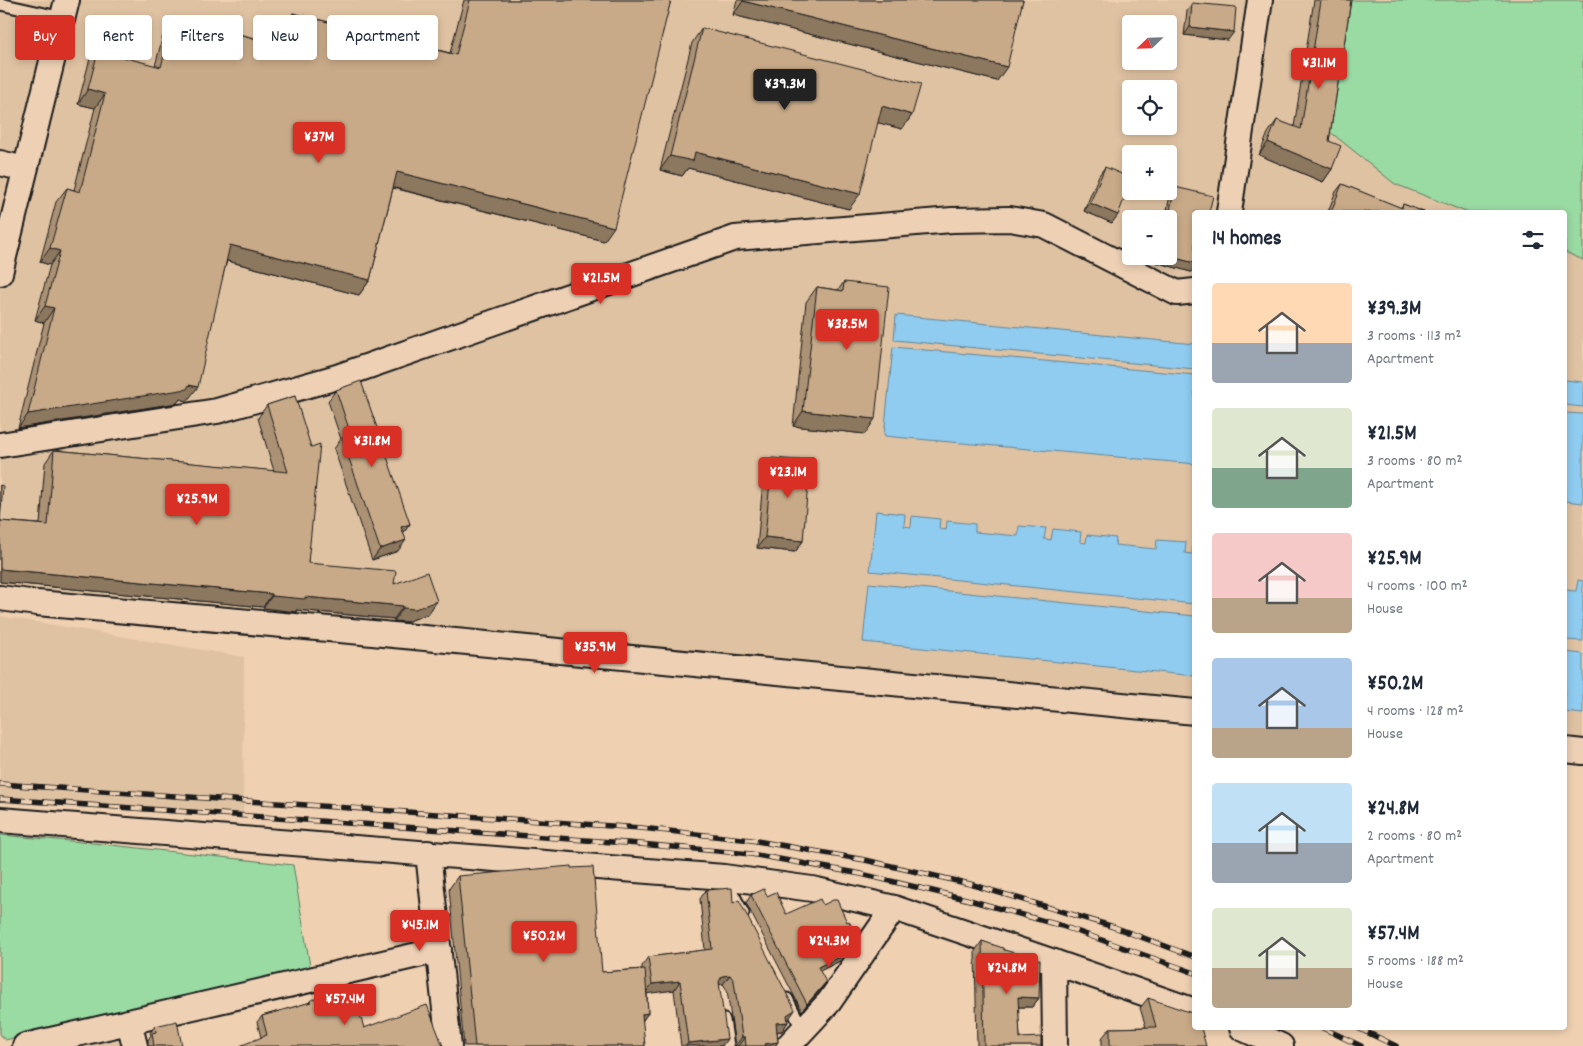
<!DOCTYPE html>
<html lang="en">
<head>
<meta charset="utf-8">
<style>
  body { margin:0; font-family:Dekko,sans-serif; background:#f6f6f7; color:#1f2937; height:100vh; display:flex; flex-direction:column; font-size:19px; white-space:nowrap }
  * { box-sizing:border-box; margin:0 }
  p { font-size:16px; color:#747a83 }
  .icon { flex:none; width:28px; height:28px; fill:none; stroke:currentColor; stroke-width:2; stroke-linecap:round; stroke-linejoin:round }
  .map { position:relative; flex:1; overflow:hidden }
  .details { position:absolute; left:1192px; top:210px; width:375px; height:820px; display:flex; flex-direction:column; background:#fff; border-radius:5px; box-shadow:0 2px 8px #0003 }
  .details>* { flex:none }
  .banner { position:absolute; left:15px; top:15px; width:475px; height:45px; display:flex; gap:10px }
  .needle { width:32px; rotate:247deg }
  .fabs { position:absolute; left:1122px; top:15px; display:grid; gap:10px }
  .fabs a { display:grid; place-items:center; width:55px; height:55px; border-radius:5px; background:#fff; box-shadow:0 2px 8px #0003; font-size:25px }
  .price { position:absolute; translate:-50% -42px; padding:0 11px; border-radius:5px; background:#d93025; color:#fff; font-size:16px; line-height:32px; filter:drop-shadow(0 1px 2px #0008) }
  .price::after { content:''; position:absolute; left:50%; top:30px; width:15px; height:11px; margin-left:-8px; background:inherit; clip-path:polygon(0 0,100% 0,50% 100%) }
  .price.selected { background:#222; color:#fff }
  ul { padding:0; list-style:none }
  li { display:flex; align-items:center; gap:15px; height:125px; padding:0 20px }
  li span { display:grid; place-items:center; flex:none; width:140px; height:100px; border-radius:5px; color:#555 }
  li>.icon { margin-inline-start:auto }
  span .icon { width:60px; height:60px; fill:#fffc; stroke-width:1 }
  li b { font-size:21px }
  h2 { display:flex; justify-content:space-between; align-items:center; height:60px; padding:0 20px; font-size:21px }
  .chip { padding:0 18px; border-radius:5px; background:#fff; box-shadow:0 2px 8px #0003; font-size:18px; line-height:45px }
  .chip.selected { background:#d93025; color:#fff }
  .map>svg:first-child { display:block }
</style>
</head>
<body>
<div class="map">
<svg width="1583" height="1046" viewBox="0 0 1583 1046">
  <rect width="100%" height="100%" fill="#efd0b1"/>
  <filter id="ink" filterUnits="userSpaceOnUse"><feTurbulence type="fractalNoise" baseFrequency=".02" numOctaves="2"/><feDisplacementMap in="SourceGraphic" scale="10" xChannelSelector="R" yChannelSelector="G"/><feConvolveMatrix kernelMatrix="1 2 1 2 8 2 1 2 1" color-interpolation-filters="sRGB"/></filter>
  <g filter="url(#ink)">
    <g fill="#dfc2a2" fill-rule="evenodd">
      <path d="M0,0H1583V739L1565,737V212H1195V702L0,587ZM1131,24H1169V61H1131ZM1131,89H1169V126H1131ZM1131,154H1169V191H1131ZM1131,219H1169V256H1131Z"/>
      <polygon points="0,616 244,657 243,814 0,801"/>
      <polygon points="112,1033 125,1040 126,1046 59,1046"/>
    </g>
    <g fill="#9adaa3" stroke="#5b7b60">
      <polygon points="1344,0 1583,0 1583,260 1565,252 1565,212 1466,212 1395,184 1324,127"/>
      <polygon points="0,835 93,843 293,865 311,972 5,1040 0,1034"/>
    </g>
    <g fill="#8fccf0" stroke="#61869b">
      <polygon points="896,315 1195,344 1195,369 894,340"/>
      <polygon points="893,347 1195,375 1195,464 884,436"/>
      <polygon points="1565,380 1583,382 1583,407 1565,405"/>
      <polygon points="1565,413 1583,414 1583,503 1565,501"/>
      <polygon points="876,511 905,514 904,526 911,527 912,516 940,519 939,529 946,530 947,521 975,524 975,532 1018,536 1019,526 1046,528 1044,539 1051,540 1053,529 1081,532 1080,542 1086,543 1087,535 1116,538 1115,545 1156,549 1157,540 1186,542 1185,553 1192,554 1193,542 1195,543 1195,604 870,571"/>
      <polygon points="1578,580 1583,581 1583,641 1565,640 1565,590 1576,591"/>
      <polygon points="869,583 1195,616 1195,676 863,642"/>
      <polygon points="1565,652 1583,654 1583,714 1565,712"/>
    </g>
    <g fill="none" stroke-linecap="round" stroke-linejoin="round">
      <defs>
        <g id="service">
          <polyline points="0,4 63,18"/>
          <polyline points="726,881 743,913"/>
          <polyline points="787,999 803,1030"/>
          <polyline points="724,1020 728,1046"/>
        </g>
        <g id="minor">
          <polyline points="0,163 25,169"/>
          <polyline points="1229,212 1260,0"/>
          <polyline points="0,273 67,0"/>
          <polyline points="0,445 217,411 337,377 735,238 952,220 1010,219 1044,225 1177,293 1195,291"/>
          <polyline points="0,598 37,603 362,632 1195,712"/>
          <polyline points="1565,750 1583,752"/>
          <polyline points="0,820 724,877 812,889 894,908 1054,962 1195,1011"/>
          <polyline points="428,853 449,1046"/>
          <polyline points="1054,962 1055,1046"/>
          <polyline points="129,1022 135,1046"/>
          <polyline points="1242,1028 1281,1046"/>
          <polyline points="25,1046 439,950"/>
          <polyline points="788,1046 829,1002 894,908"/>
        </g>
      </defs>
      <use href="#service" stroke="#1c1c1c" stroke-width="15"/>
      <use href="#minor" stroke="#1c1c1c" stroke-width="28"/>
      <use href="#service" stroke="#eed1b5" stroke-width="11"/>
      <use href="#minor" stroke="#eed1b5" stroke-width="24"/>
      <defs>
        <g id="rail">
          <polyline points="0,784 641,828 751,840 865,860 970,884 1114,927 1195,957"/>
          <polyline points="0,799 249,816 640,844 751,854 861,874 966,899 1062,926 1195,973"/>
          <polyline points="1323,1028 1361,1046"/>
          <polyline points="1358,1028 1396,1046"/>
        </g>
      </defs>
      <use href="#rail" stroke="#1c1c1c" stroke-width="5.5"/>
      <use href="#rail" stroke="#eed1b5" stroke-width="4" stroke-dasharray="11" stroke-linecap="butt"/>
    </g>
    <g fill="#ac9275" stroke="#1c1c1c">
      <polygon points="464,0 671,0 604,241 393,188 370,280 359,295 227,261 187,401 180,399 177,403 18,428 44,323 35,320 50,265 40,262 56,202 67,188 74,190 95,108 78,104 94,43 104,29 115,55 155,66 164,32 174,18 279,44 283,27 293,13 450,53"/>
      <polygon points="737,0 1023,0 997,81 733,15"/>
      <polygon points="1314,0 1351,0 1329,141 1332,169 1323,182 1259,155 1268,133 1277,120 1294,127"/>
      <polygon points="1192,3 1228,40 1184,35 1187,11"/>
      <polygon points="702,28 912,115 902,129 877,122 849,209 688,168 682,176 660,170 692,43"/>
      <polygon points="1105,167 1112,223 1084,211 1099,175"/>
      <polygon points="1342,184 1401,208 1403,204 1424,212 1328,212 1335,193"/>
      <polygon points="1175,187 1191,272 1152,261 1153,256 1169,256 1169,219 1162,219 1167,210 1170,195"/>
      <polygon points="844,282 865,434 793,426 806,302 817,287 838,290"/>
      <polygon points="336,390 410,524 403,533 398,551 372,560 334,449 341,439 328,401"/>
      <polygon points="295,396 308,563 394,584 437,601 428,614 406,622 394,621 394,619 296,610 296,612 263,608 263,607 0,582 0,485 0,521 40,524 45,463 54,450 274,471 258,418 267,405"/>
      <polygon points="772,458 803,541 795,552 757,548 764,469"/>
      <polygon points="458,876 602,972 642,969 642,966 648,957 705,950 700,899 706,890 733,903 789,1019 788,1020 788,1022 782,1031 777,1032 778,1042 775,1046 735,1046 727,990 723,984 719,985 722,1046 681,1046 674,990 647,993 648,1013 642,1021 645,1046 464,1046 449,889"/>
      <polygon points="751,895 767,896 786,914 823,905 847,922 857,938 840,961 820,971 821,989 802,1011 746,903"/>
      <polygon points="982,941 1004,950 1039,998 1032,1007 1018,1007 1020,1038 1041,1046 977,1046 975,951"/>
      <polygon points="1148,998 1206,1046 1102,1046 1102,1038 1110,1028 1146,1027 1140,1008"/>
      <polygon points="311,1000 364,1028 261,1037 257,1022 262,1016 308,1003"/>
      <polygon points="155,1026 182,1046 148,1046 148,1040 151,1035 150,1033"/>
    </g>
    <g fill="#8c775f" stroke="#1c1c1c">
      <polygon points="743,1 1007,67 997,81 733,15"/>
      <polygon points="1190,27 1234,32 1228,40 1184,35"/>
      <polygon points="88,89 105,94 95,108 78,104"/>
      <polygon points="882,106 912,115 902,129 871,121"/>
      <polygon points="1268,142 1332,169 1323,182 1259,155"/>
      <polygon points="695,152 860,194 849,209 688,168 682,176 660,170 670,156"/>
      <polygon points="397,172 614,227 604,241 387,186"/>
      <polygon points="1090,203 1118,215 1112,223 1084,211"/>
      <polygon points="230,245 370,280 359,295 220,259"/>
      <polygon points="50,248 60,251 50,265 40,262"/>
      <polygon points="1155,256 1167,256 1195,263 1195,267 1191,272 1152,261"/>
      <polygon points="45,306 54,308 44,323 35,320"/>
      <polygon points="189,385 198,387 187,401 180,399 177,403 18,428 28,414"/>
      <polygon points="803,411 875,419 865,434 793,426"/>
      <polygon points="410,524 402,535 401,527"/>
      <polygon points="765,537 803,541 795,552 757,548"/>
      <polygon points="406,540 398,551 372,560 380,549"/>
      <polygon points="0,569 272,594 263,607 0,582"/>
      <polygon points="272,596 305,597 403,606 394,619 296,610 296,612 263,608"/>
      <polygon points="437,601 428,614 406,622 394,621 403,608"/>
      <polygon points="846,954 840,961 813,974 818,967"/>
      <polygon points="730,975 723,984 716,985 722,976"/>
      <polygon points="680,981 674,990 645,994 652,984"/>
      <polygon points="826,982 821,989 802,1011 807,1004"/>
      <polygon points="1018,997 1039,998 1032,1007 1011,1007"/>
      <polygon points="795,1010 789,1019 783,1023 788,1022 782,1031 769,1032 776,1023 787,1015"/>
      <polygon points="648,1013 639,1026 642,1014"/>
      <polygon points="742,1037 745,1037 738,1046 735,1046"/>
      <polygon points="727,1039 722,1046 686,1046 688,1043"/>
      <polygon points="778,1042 775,1046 764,1046 765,1044"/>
    </g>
    <g fill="#c8aa88" stroke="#1c1c1c">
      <polygon points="470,0 671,0 614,227 397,172 370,280 230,245 198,387 189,385 187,389 28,414 54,308 45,306 60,251 50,248 67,188 80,192 105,94 88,89 104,29 115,55 161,67 174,18 285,46 293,13 456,55"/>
      <polygon points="743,0 1023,0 1007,67 743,1"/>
      <polygon points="1321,0 1351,0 1329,141 1341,146 1332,169 1268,142 1277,120 1301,129"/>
      <polygon points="1192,3 1236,7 1234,32 1190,27"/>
      <polygon points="702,28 921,84 912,115 882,106 860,194 695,152 693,161 670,156"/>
      <polygon points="1105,167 1131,178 1131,181 1118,215 1090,203"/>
      <polygon points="1342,184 1402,208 1403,204 1424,212 1331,212"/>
      <polygon points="1175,187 1213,196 1209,212 1195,212 1195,263 1167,256 1169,256 1169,219 1165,219 1167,209 1170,210"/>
      <polygon points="844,282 889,287 875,419 803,411 817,287 843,291"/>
      <polygon points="361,381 410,524 401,527 406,540 380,549 342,438 351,435 336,390"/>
      <polygon points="295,396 311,447 320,444 308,563 396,571 394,584 427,572 437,601 415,609 403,608 403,606 305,597 305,599 272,596 272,594 0,569 0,485 3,486 0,521 48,525 54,450 288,472 267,405"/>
      <polygon points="772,458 810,461 803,541 765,537"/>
      <polygon points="571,866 571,868 593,867 602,972 645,969 648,1013 642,1014 645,1046 475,1046 458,876"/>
      <polygon points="732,888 733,903 739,900 795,1010 787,1015 788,1022 776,1023 778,1042 765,1044 766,1046 746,1046 745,1037 742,1037 734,981 730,975 722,976 719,982 727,1039 688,1043 680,981 652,984 648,957 712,949 706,890"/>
      <polygon points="764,889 767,896 776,892 786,914 820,899 823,905 833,900 837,900 847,922 849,921 857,938 851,944 852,945 846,954 818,967 826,982 807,1004 751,895"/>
      <polygon points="982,941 1003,948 1004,950 1040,960 1039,998 1018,997 1020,1038 1041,1037 1041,1046 984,1046"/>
      <polygon points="352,988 364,1028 427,1005 443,1046 240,1046 267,1035 262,1016 311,1002 311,1000"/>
      <polygon points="1148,998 1195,1014 1195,1028 1201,1028 1206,1046 1110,1046 1110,1028 1156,1027"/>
      <polygon points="177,1021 182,1046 154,1046 152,1033 156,1032 155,1026"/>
    </g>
  </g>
</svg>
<div class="fabs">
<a><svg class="needle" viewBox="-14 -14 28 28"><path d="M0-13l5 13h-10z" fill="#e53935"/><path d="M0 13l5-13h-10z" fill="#747a83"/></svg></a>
<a><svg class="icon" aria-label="locate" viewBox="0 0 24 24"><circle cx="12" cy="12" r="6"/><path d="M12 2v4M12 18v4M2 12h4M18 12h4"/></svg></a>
<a>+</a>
<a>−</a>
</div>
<b class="price" style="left:1319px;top:90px">¥31.1M</b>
<b class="price selected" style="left:785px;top:111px">¥39.3M</b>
<b class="price" style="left:319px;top:164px">¥37M</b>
<b class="price" style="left:601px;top:305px">¥21.5M</b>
<b class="price" style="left:847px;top:351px">¥38.5M</b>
<b class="price" style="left:372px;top:468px">¥31.8M</b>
<b class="price" style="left:788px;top:499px">¥23.1M</b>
<b class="price" style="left:197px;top:526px">¥25.9M</b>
<b class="price" style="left:595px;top:674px">¥35.9M</b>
<b class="price" style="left:420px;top:952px">¥45.1M</b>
<b class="price" style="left:544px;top:963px">¥50.2M</b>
<b class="price" style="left:829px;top:968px">¥24.3M</b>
<b class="price" style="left:1007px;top:995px">¥24.8M</b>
<b class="price" style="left:345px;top:1026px">¥57.4M</b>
<div class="banner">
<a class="chip selected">Buy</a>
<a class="chip">Rent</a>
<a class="chip">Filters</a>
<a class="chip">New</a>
<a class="chip">Apartment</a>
</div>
<section class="details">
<h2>14 homes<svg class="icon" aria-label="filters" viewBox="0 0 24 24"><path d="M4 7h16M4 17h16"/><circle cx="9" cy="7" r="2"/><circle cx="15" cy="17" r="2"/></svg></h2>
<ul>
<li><span style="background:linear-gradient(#ffd9b3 60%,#9aa5b1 0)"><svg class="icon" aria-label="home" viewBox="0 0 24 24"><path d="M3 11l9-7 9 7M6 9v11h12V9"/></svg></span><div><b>¥39.3M</b><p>3 rooms · 113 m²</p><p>Apartment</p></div></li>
<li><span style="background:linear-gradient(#dfe7d0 60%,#7fa58c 0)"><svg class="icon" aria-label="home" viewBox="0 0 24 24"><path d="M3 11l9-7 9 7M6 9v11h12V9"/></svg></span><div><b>¥21.5M</b><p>3 rooms · 80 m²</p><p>Apartment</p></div></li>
<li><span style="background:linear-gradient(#f6c9c9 65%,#b9a48a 0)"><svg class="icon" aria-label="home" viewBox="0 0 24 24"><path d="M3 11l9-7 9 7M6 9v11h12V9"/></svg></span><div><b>¥25.9M</b><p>4 rooms · 100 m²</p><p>House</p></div></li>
<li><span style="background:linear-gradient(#a9c7e8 70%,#b9a48a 0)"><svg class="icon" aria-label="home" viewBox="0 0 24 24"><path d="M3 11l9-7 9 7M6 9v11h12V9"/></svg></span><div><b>¥50.2M</b><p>4 rooms · 128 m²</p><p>House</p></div></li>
<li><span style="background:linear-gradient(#bfe0f5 60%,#9aa5b1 0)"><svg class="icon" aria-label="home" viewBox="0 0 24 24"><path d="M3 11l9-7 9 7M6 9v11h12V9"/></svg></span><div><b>¥24.8M</b><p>2 rooms · 80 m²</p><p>Apartment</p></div></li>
<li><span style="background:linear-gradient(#dfe7d0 60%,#b9a48a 0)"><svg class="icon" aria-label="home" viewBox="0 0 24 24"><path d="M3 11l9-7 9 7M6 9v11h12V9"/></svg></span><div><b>¥57.4M</b><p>5 rooms · 188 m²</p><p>House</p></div></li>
</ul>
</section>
</div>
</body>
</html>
